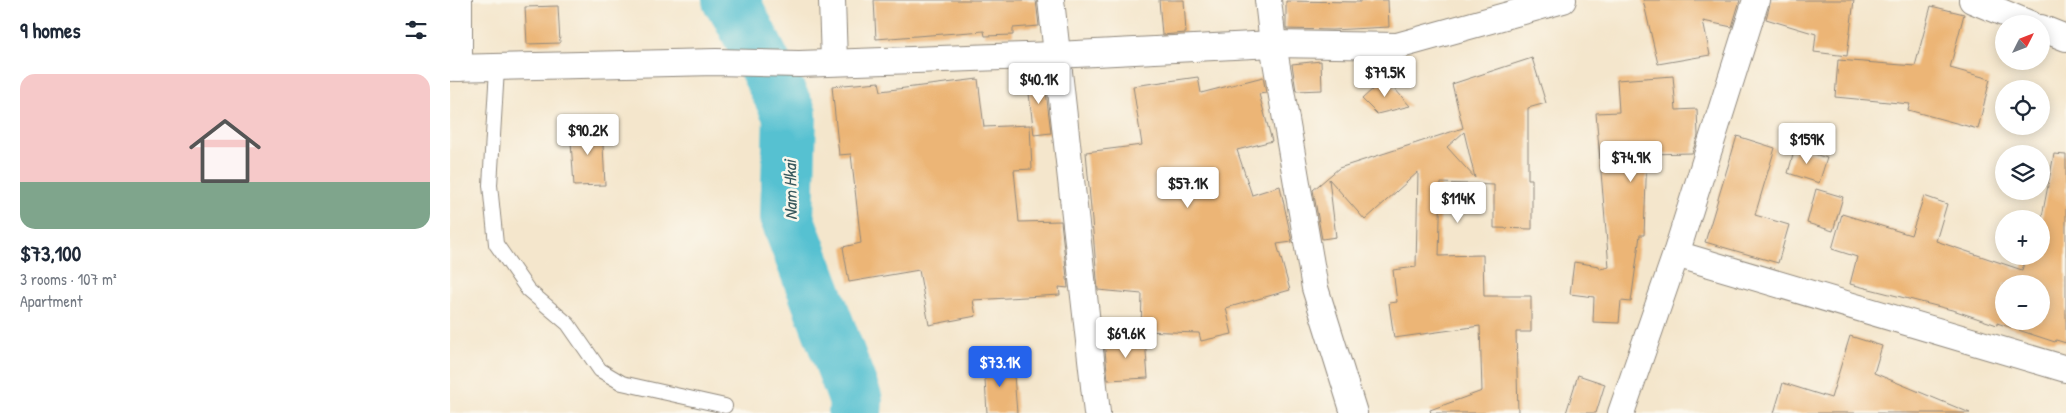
<!DOCTYPE html>
<html lang="en">
<head>
<meta charset="utf-8">
<style>
  body { margin:0; font-family:"Patrick Hand",sans-serif; background:#f2f2f3; color:#1f2937; height:100vh; display:flex; flex-direction:column; font-size:19px; white-space:nowrap }
  * { box-sizing:border-box; margin:0 }
  p { font-size:16px; color:#747a83 }
  .icon { flex:none; width:28px; height:28px; fill:none; stroke:currentColor; stroke-width:2; stroke-linecap:round; stroke-linejoin:round }
  .map { position:relative; flex:1; overflow:hidden }
  .drawer { display:flex; flex-direction:column; background:#fff; width:450px }
  .drawer>* { flex:none }
  .needle { width:32px; rotate:48deg }
  .controls { position:absolute; left:1545px; top:15px; display:grid; gap:10px }
  .controls a { display:grid; place-items:center; width:55px; height:55px; border-radius:50%; background:#fff; box-shadow:0 2px 12px #0003; font-size:25px }
  .price { position:absolute; translate:-50% -42px; padding:0 11px; border-radius:5px; background:#fff; color:#222; font-size:16px; line-height:32px; filter:drop-shadow(0 1px 2px #0008) }
  .price::after { content:''; position:absolute; left:50%; top:30px; width:15px; height:11px; margin-left:-8px; background:inherit; clip-path:polygon(0 0,100% 0,50% 100%) }
  .price.on { background:#2563eb; color:#fff }
  ul { padding:0; list-style:none }
  li { display:grid; align-content:center; gap:10px; height:265px; padding:0 20px }
  li+li { border-top:1px solid #e0e1e3 }
  li span { display:grid; place-items:center; height:155px; border-radius:15px; color:#555 }
  li>.icon { margin-inline-start:auto }
  span .icon { width:90px; height:90px; fill:#fffc; stroke-width:1 }
  li b { font-size:21px }
  h2 { display:flex; justify-content:space-between; align-items:center; height:60px; padding:0 20px; font-size:21px }
  main { display:flex; flex:1; min-height:0 }
  .map>svg:first-child { display:block }
</style>
</head>
<body>
<main>
<section class="drawer">
<h2>9 homes<svg class="icon" aria-label="filters" viewBox="0 0 24 24"><path d="M4 7h16M4 17h16"/><circle cx="9" cy="7" r="2"/><circle cx="15" cy="17" r="2"/></svg></h2>
<ul>
<li><span style="background:linear-gradient(#f6c9c9 70%,#7fa58c 0)"><svg class="icon" aria-label="home" viewBox="0 0 24 24"><path d="M3 11l9-7 9 7M6 9v11h12V9"/></svg></span><div><b>$73,100</b><p>3 rooms · 107 m²</p><p>Apartment</p></div></li>
</ul>
</section>
<div class="map">
<svg width="1616" height="413" viewBox="0 0 1616 413">
  <rect width="100%" height="100%" fill="#fbf7ec"/>
  <filter id="ink" filterUnits="userSpaceOnUse"><feTurbulence type="fractalNoise" baseFrequency=".02" numOctaves="2"/><feDisplacementMap in="SourceGraphic" scale="10" xChannelSelector="R" yChannelSelector="G"/><feConvolveMatrix kernelMatrix="1 2 1 2 8 2 1 2 1" color-interpolation-filters="sRGB"/></filter>
  <filter id="wash" filterUnits="userSpaceOnUse"><feTurbulence type="fractalNoise" baseFrequency=".0096" numOctaves="4" result="noise"/><feDisplacementMap in="SourceGraphic" scale="20" xChannelSelector="R" yChannelSelector="G"/><feGaussianBlur stdDeviation="1.12" result="paint"/><feColorMatrix in="noise" values="0 0 0 0 0 0 0 0 0 0 0 0 0 0 0 0 0 1.4 0 .05"/><feComposite in="paint" operator="in"/></filter>
  <g filter="url(#wash)">
    <rect width="100%" height="100%" fill="#f4e6cc"/>
    <g fill="none" stroke-linecap="round" stroke-linejoin="round">
      <polyline stroke="#56c1d1" stroke-width="54" points="279,0 286,8 340,115 337,218 406,401 405,413"/>
    </g>
    <g id="blocks">
      <g fill="#ecb576" fill-rule="evenodd">
        <polygon points="424,0 586,0 589,26 563,28 563,35 535,36 534,31 426,39"/>
        <polygon points="709,0 734,0 736,33 712,35"/>
        <polygon points="910,0 938,0 939,27 882,30 836,29 836,1 910,2"/>
        <polygon points="1193,0 1290,0 1282,27 1253,21 1260,55 1208,64"/>
        <polygon points="1321,0 1404,0 1397,56 1364,52 1366,34 1316,19"/>
        <polygon points="108,6 110,43 77,44 75,7"/>
        <polygon points="1481,6 1514,14 1500,68 1540,79 1528,129 1458,110 1460,104 1385,97 1388,60 1465,66"/>
        <path d="M1082,58L1096,103L1078,108V179H1082V229L1044,228V185L991,183L989,256L1033,255L1034,296H1081V332H1066L1068,413H981L980,410L1032,391L1030,326L944,338L939,303L947,302L943,270L966,267L968,172L915,220L879,179L886,237L872,239L863,190L889,168L1013,128L1002,84ZM1014,132L1025,178L997,147Z"/>
        <polygon points="871,61 872,90 846,91 842,64"/>
        <polygon points="594,75 601,133 584,135 577,77"/>
        <polygon points="1223,76 1226,110 1247,109 1248,136 1242,153 1197,154 1194,235 1190,235 1181,302 1171,301 1169,323 1143,322 1144,297 1120,294 1124,262 1149,266 1150,269 1159,267 1146,113 1169,112 1167,80"/>
        <polygon points="748,77 751,93 813,77 816,93 809,94 822,141 787,150 802,195 830,186 842,242 827,244 840,290 776,308 782,334 751,341 749,333 691,331 692,294 648,290 636,152 692,145 683,86"/>
        <polygon points="935,78 960,106 927,114 912,99"/>
        <polygon points="528,79 534,127 580,125 582,169 564,170 569,222 611,221 618,288 609,287 610,295 523,300 526,316 479,325 469,270 399,282 393,247 411,243 401,154 389,155 382,86 429,82 431,91"/>
        <polygon points="152,126 155,185 124,186 120,127"/>
        <polygon points="1287,136 1325,148 1305,215 1339,225 1328,263 1255,242"/>
        <polygon points="1345,148 1377,158 1369,183 1338,173"/>
        <path d="M1604,154L1616,155V343L1606,340L1605,342L1547,323V325L1506,311L1400,284L1407,257L1382,249L1392,214L1461,235L1474,196L1497,204L1486,241L1572,270L1576,256H1591V222ZM1554,284H1591V321H1554Z"/>
        <polygon points="1366,189 1393,197 1383,231 1357,223"/>
        <polygon points="1400,336 1432,346 1424,373 1520,413 1324,413 1333,383 1381,398"/>
        <polygon points="695,339 698,378 658,380 654,341"/>
        <polygon points="563,363 567,413 537,413 534,364"/>
        <polygon points="1128,375 1155,384 1146,413 1116,413"/>
      </g>
    </g>
  </g>
  <g filter="url(#ink)">
    <use href="#blocks" fill-opacity="0" stroke="#90887c" stroke-width="1"/>
    <g fill="none" stroke-linecap="round" stroke-linejoin="round">
      <defs>
        <polyline id="service" points="47,69 40,185 46,244 78,290 118,324 150,370 172,383 275,406"/>
        <g id="minor">
          <polyline points="9,0 9,68"/>
          <polyline points="382,0 384,62"/>
          <polyline points="601,0 647,413"/>
          <polyline points="818,0 823,44 865,288 904,413"/>
          <polyline points="1522,0 1580,24"/>
          <polyline points="1591,28 1616,38"/>
          <polyline points="0,68 266,62 349,64 606,55 823,44 947,46 1113,0"/>
          <polyline points="1226,254 1616,369"/>
          <polyline points="1171,413 1226,254 1306,0"/>
        </g>
      </defs>
      <use href="#service" stroke="#90887c" stroke-width="16"/>
      <use href="#minor" stroke="#90887c" stroke-width="28"/>
      <use href="#service" stroke="#fff" stroke-width="14"/>
      <use href="#minor" stroke="#fff" stroke-width="26"/>
    </g>
  </g>
  <g text-anchor="middle" dominant-baseline="central" stroke-width="5" stroke-linejoin="round" paint-order="stroke">
    <g font-size="18" font-style="italic" fill="#38585d" stroke="#fbf7ec">
      <text transform="translate(340 190) rotate(-91)">Nam Hkai</text>
    </g>
  </g>
</svg>
<div class="controls">
<a><svg class="needle" viewBox="-14 -14 28 28"><path d="M0-13l5 13h-10z" fill="#e53935"/><path d="M0 13l5-13h-10z" fill="#747a83"/></svg></a>
<a><svg class="icon" aria-label="locate" viewBox="0 0 24 24"><circle cx="12" cy="12" r="6"/><path d="M12 2v4M12 18v4M2 12h4M18 12h4"/></svg></a>
<a><svg class="icon" aria-label="layers" viewBox="0 0 24 24"><path d="M12 4l9 5-9 5-9-5zM3 14l9 5 9-5"/></svg></a>
<a>+</a>
<a>−</a>
</div>
<b class="price" style="left:935px;top:98px">$79.5K</b>
<b class="price" style="left:589px;top:105px">$40.1K</b>
<b class="price" style="left:138px;top:156px">$90.2K</b>
<b class="price" style="left:1357px;top:165px">$159K</b>
<b class="price" style="left:1181px;top:183px">$74.9K</b>
<b class="price" style="left:738px;top:209px">$57.1K</b>
<b class="price" style="left:1008px;top:224px">$114K</b>
<b class="price" style="left:676px;top:359px">$69.6K</b>
<b class="price on" style="left:550px;top:388px">$73.1K</b>
</div>
</main>
</body>
</html>
